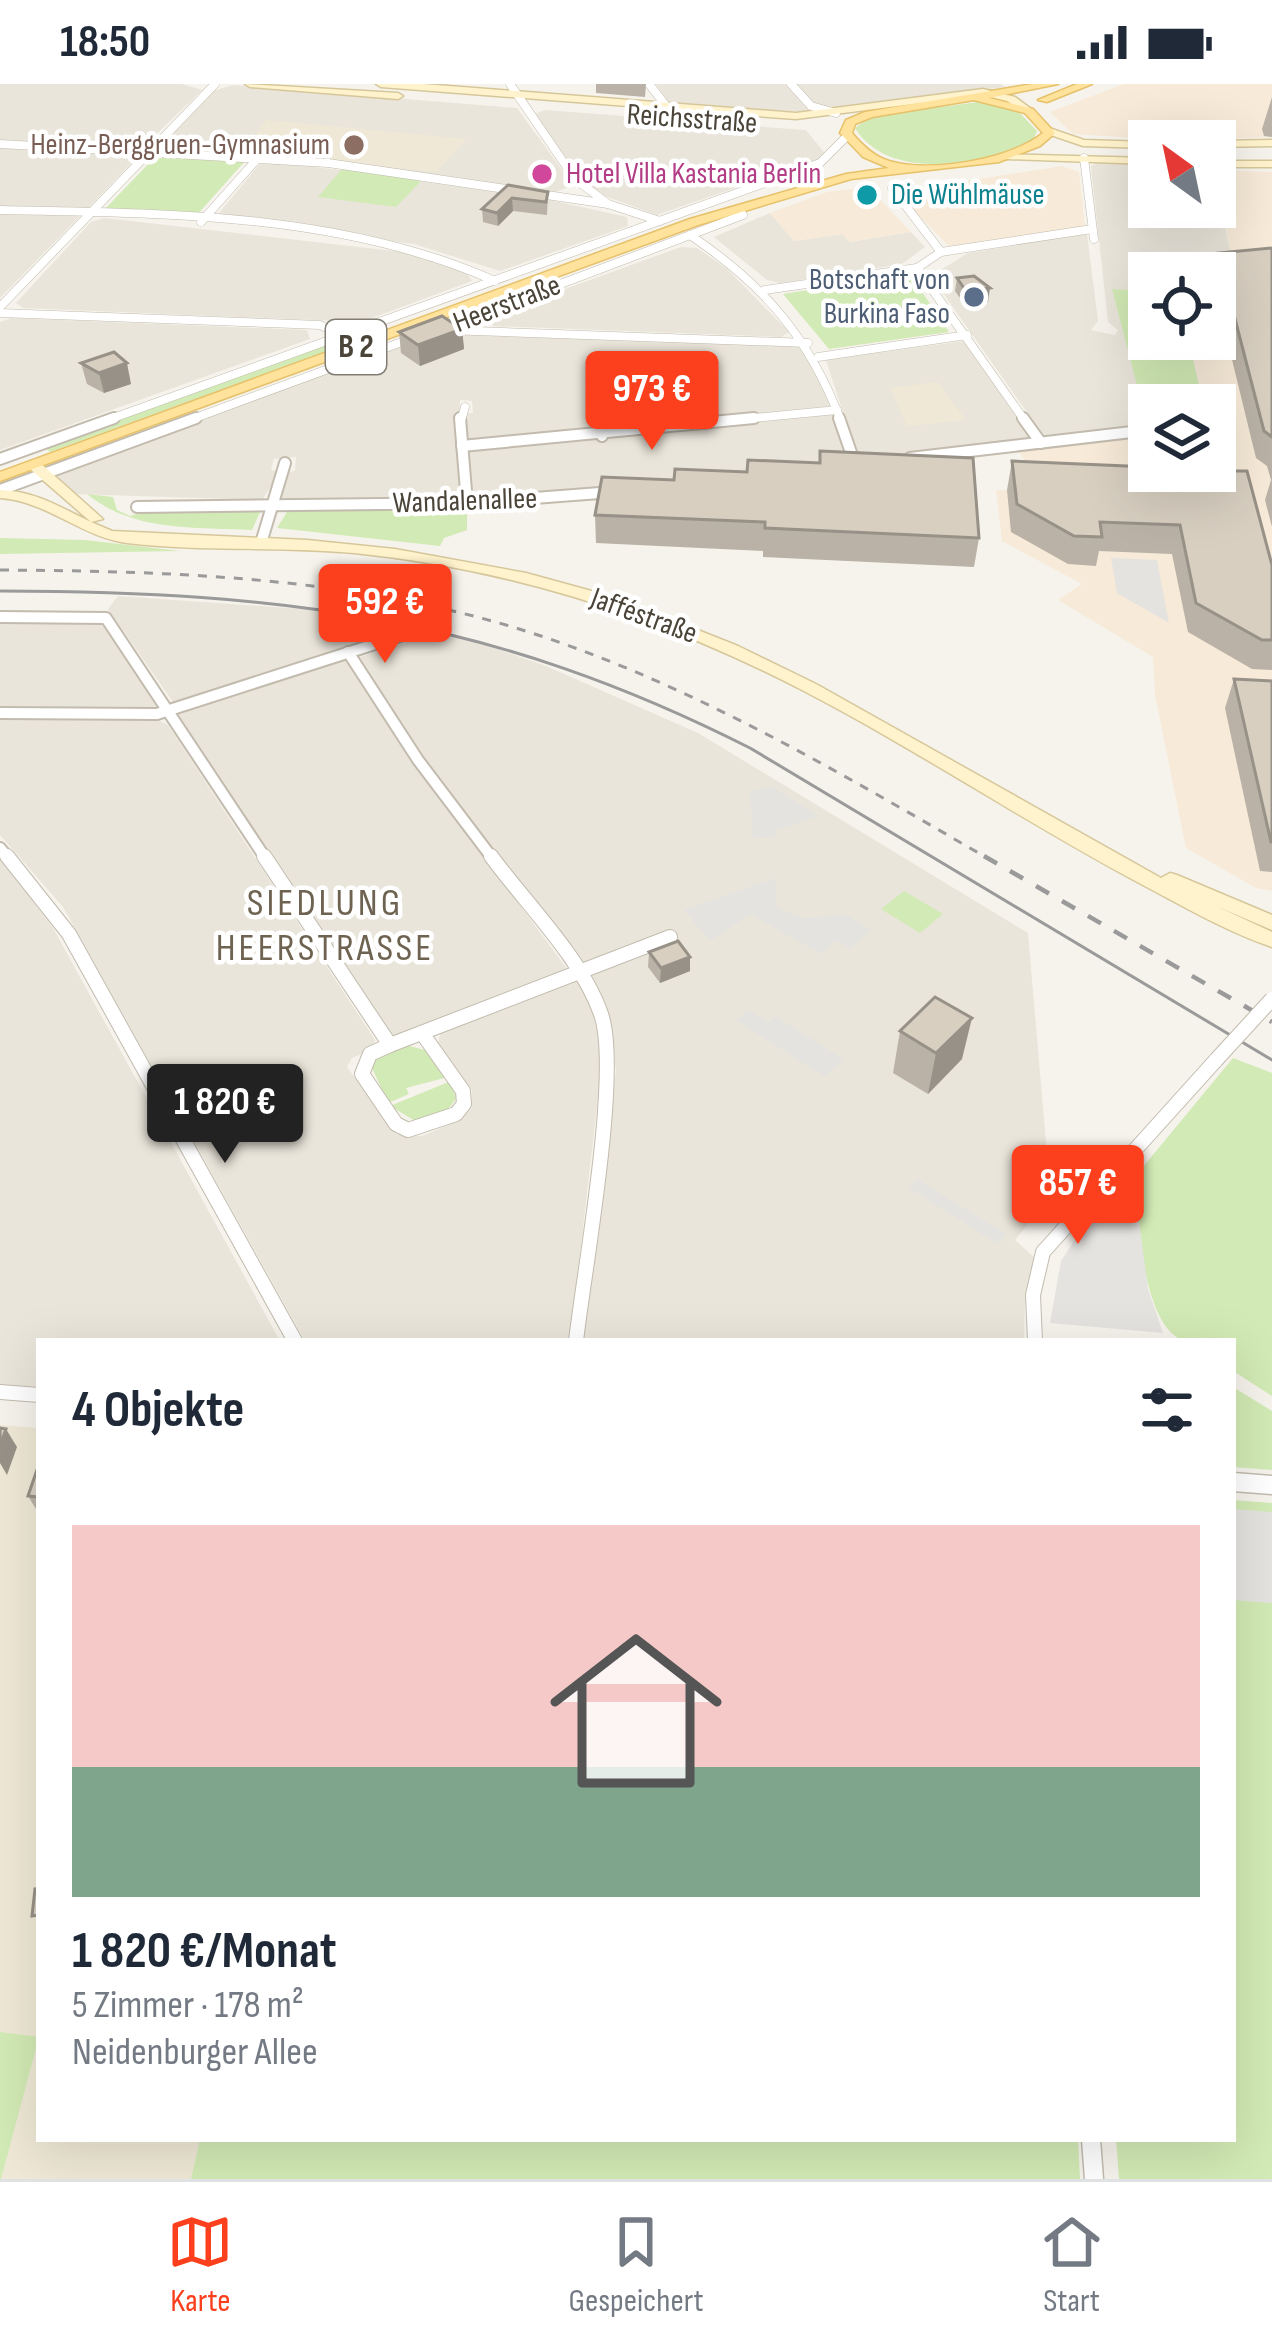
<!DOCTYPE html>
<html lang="de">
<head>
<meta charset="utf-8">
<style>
  body { margin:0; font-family:"Sofia Sans Condensed",sans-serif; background:#f2f2f3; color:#1f2937; height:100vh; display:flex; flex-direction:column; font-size:45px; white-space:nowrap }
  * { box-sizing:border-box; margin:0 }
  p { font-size:39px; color:#747a83 }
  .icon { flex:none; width:66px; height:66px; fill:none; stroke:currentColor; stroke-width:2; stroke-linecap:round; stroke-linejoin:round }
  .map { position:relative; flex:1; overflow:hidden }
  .details { position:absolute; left:36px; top:1254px; width:1200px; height:804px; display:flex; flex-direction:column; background:#fff; border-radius:0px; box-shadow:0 12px 48px #0002 }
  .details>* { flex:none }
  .needle { width:78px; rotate:327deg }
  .fabs { position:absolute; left:1128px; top:36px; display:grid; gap:24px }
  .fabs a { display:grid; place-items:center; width:108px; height:108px; border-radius:0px; background:#fff; box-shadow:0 12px 48px #0002; font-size:60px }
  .price { position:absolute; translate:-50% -102px; padding:0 27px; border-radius:12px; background:#fc3f1d; color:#fff; font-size:39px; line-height:78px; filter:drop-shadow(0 3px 6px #0008) }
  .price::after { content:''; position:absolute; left:50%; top:72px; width:36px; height:27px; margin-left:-18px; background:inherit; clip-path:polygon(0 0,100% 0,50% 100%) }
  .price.active { background:#222; color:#fff }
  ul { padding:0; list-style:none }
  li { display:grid; align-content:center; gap:24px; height:636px; padding:0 36px }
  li+li { border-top:3px solid #e0e1e3 }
  li span { display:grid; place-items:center; height:372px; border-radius:0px; color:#555 }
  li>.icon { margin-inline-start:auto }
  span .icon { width:216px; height:216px; fill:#fffc; stroke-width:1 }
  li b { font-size:51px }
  h2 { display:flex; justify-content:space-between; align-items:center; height:144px; padding:0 36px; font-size:51px }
  .status { display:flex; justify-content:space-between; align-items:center; height:84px; padding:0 60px; background:#fff; direction:ltr }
  .status svg { height:33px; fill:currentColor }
  .dock { display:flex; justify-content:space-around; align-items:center; height:168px; border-top:3px solid #e0e1e3; background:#fff; font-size:33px; color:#747a83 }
  .dock a { display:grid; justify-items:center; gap:6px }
  .dock .active { color:#fc3f1d }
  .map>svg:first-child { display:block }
</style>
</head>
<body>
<div class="status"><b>18:50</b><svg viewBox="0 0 49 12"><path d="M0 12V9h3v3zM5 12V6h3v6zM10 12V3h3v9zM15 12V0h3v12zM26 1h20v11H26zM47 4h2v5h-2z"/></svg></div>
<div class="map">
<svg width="1272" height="2095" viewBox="0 0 1272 2095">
  <rect width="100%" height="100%" fill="#f6f3ec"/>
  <g fill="#eae5da">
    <polygon points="0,0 182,0 202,6 143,63 0,58"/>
    <polygon points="656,0 787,0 820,29 669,19"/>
    <polygon points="796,0 1001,0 1005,3 829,25 816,22"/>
    <polygon points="233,1 517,24 573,101 554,109 161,62 213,7"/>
    <polygon points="545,26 806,46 827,72 657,131 605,112 578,93 535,30"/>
    <polygon points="0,61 142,68 87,125 0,123"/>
    <polygon points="273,77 545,115 627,133 628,142 500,187 414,160 224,135 219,129 259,81"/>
    <polygon points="1101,78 1149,80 1149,123 1215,123 1215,99 1232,174 1224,183 1149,189 1149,255 1189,255 1204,321 1149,321 1149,342 1045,354 931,192 968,169 1087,150 1098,237 1091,246 1115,251 1118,246 1108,238 1091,82"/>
    <polygon points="0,127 80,132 0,214"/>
    <polygon points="770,129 794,157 842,150 850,158 911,148 925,163 902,180 781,199 767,196 714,153"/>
    <polygon points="104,134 411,169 466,188 472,197 361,238 23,224 16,219 91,138"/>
    <polygon points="681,163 697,164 726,184 789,248 781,253 493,242 488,233"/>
    <polygon points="11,234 307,246 310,255 0,366 0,238"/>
    <polygon points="440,248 800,262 807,265 831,322 605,348 597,324 601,300 585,299 598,346 466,358 464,330 473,329 472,317 460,316 460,415 278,417 287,388 295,387 296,373 274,375 271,386 280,389 262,416 73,410 56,394 60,386"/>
    <polygon points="964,257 1032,356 858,375 826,276"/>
    <polygon points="828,329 834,331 848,376 659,401 471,415 467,366 471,364"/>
    <polygon points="118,512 345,528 463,553 546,582 698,649 1028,849 1047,1070 1072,1086 1015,1156 1035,1174 1025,1215 1024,1257 583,1257 616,987 610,933 585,880 578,878 424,673 357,574 410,557 414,549 400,544 386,555 173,618 108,525"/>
    <polygon points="0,537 105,540 157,624 0,624"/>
    <polygon points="344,574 413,678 568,886 396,954 390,950 177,631"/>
    <polygon points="0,633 156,635 168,641 375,956 373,965 352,974 347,983 396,1050 422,1052 462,1035 472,1024 472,1006 438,959 441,947 577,896 594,931 602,979 570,1257 305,1257 63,823 0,751"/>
    <polygon points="0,775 53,844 280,1257 39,1257 39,1303 0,1300"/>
  </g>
  <g fill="#f7ead8">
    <polygon points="1124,0 1272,0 1272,53 1168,56 1073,50 1050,28"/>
    <polygon points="1062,82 1079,88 1085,143 949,162 895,108"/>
    <polygon points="1215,86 1272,88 1272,807 1256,804 1186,764 1155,611 1153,573 1058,516 1082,500 1002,457 996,406 1041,406 1019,367 1149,351 1149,387 1215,387 1215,321 1204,321 1189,255 1215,255 1215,189 1173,187 1224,183 1232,174"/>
    <polygon points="868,103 911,148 849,158 842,150 794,157 770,129 827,108"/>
  </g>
  <g fill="#efe8d6">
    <polygon points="267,36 467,55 436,88 242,67"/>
    <polygon points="938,298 966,336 907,342 890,304"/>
    <polygon points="0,1341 39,1344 39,2055 200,2055 191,2095 0,2095"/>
  </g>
  <g fill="#d2eab5">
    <path d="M986,17L1015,24L1037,47L1033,56C983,81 889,99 855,44L872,32Z"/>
    <polygon points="158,70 246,76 196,132 105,125"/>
    <polygon points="342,85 422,96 396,123 318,113"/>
    <polygon points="910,190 949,248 829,265 783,210"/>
    <polygon points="1112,205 1149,207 1149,255 1188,255 1202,314 1139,309"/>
    <polygon points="339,256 343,261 50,368 43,362"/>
    <path d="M87,410L113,413L117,426L130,432L155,424L261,426L252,446C195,443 133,448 87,410Z"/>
    <polygon points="467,424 467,446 444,454 440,462 277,444 289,425"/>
    <polygon points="0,454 85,456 180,467 0,470"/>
    <polygon points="904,807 943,830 920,849 881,825"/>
    <polygon points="406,961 428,967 448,993 406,1004 409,1010 388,1019 372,984 379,971"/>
    <path d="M1233,974L1272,989V1312L1233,1287V1257C1218,1257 1200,1260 1186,1257C1142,1247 1138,1132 1133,1095Z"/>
    <polygon points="451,997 456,1015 442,1033 417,1038 390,1022"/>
    <polygon points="1233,1303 1272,1327 1272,1386 1233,1383"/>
    <polygon points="1233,1416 1272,1419 1272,2095 1119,2095 1116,2055 1233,2055"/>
    <polygon points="0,1948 39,1953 1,2095 0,2095"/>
    <polygon points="200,2055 1078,2055 1080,2095 191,2095"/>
  </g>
  <g fill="#e5e3e0">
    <polygon points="1111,474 1157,476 1169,539 1117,509"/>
    <polygon points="771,702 818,732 775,747 775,753 753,754 750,708"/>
    <polygon points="775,794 777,824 803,834 847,831 871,846 850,865 835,857 821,870 750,830 710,857 684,826"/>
    <polygon points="749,926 769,938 776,933 844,975 825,993 736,936"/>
    <polygon points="917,1095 1006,1150 998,1160 909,1104"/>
    <polygon points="1093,1128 1138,1129 1148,1205 1163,1249 1050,1239 1061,1177"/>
    <polygon points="1233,1425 1272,1428 1272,1519 1233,1516"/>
  </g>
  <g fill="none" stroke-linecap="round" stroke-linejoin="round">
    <defs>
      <g id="minor-far3">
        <polyline points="510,0 575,95 608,120"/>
        <polyline points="649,0 667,23 663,32"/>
        <polyline points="791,0 811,22 836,29"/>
        <polyline points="0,60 328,79 608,120 660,137"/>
        <polyline points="1084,74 1094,155"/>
        <polyline points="892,104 941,168"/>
        <path d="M0,126C164,129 343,129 495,197"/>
        <polyline points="201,138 259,73"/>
        <path d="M690,151C764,201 809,253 841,337"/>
        <polyline points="917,184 1025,337"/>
        <polyline points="917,184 941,168 1092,145"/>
        <polyline points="765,206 917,184"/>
        <polyline points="0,223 215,0"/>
        <polyline points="0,229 320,241 341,251"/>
        <polyline points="439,246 743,131"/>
        <polyline points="448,246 808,259"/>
        <polyline points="818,273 967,251"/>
        <polyline points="593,305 599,337"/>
        <polyline points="105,337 820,79 848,51"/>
        <polyline points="187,337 418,252"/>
        <polyline points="461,337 465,323"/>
        <polyline points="723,337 837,326"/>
      </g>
      <g id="minor-far2">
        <polyline points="460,334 467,419"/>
        <polyline points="599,334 602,352"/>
        <polyline points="839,334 855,380"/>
        <polyline points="1023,334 1041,359"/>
        <polyline points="462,362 754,334"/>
        <polyline points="910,374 1149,346"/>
        <polyline points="0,375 114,334"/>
        <polyline points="0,406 196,334"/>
        <polyline points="137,423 467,419 613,408"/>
        <polyline points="261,459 285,379"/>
        <polyline points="0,533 106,534 266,775"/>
        <polyline points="348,568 418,676 493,775"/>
        <polyline points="0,629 157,630 403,551"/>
        <polyline points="0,764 9,775"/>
      </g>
      <g id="minor-far1">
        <polyline points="7,772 69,850 295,1257"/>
        <polyline points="264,772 390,961"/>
        <path d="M491,772C526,820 581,873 601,930C621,988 584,1186 576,1257"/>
        <polyline points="422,949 463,1007 464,1020 456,1030 408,1046 396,1040 362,990 370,970 390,961 670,853"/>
        <polyline points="1035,1257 1033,1211 1043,1168 1216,976"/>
        <polyline points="0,1308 39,1311"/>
      </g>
      <g id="minor">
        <polyline points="1233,1398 1272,1401"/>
        <polyline points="1091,2055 1094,2095"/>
      </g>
      <g id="secondary">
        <polygon points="245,0 398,9 403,12 398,15 250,3"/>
        <polygon points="376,0 423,0 796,29 983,5 1015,13 1034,27 1025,29 1007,17 983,11 796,35 381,3"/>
        <polygon points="1049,44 1084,56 1149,58 1149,64 1083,62 1045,49 1043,47"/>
        <polygon points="1272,56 1272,62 1215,63 1213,57"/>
        <polygon points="1002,70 1149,74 1149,80 1006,75 1000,72"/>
        <rect x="1215" y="77" width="57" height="6"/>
        <path d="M29,378H39L103,435L91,438L112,447L307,456L395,465L526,489L617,514L738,562L816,600L1161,794L1170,789L1177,791L1272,831V846L1216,822L1272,848V863C1227,848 1183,822 1141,800C1026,739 918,666 802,606C661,533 513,485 354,469C279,462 202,468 127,459C81,453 47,417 0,414V406C35,407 60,423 91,438L29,384Z"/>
      </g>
      <g id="primary">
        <path d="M1033,0H1058L989,14L1033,25L1055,49L1040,62L999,78L851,95L698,141L0,397V388L690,135L846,90L889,84L863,73L840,49L846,36L865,28ZM974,16L1025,29L1043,49C1009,76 931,89 889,77C873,72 862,61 852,49L855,40L872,33Z"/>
        <polygon points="1077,0 1092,0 1047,18 1038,16"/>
      </g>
    </defs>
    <use href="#minor-far3" stroke="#c2bbae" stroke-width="9"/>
    <use href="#minor-far2" stroke="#c2bbae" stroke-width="14"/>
    <use href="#minor-far1" stroke="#c2bbae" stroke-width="16"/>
    <use href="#minor" stroke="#c2bbae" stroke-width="21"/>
    <use href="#secondary" stroke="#d6c79b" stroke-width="3"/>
    <use href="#primary" stroke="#e6c16a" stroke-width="3"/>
    <use href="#minor-far3" stroke="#fff" stroke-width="8"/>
    <use href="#minor-far2" stroke="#fff" stroke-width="10"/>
    <use href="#minor-far1" stroke="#fff" stroke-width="14"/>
    <use href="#minor" stroke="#fff" stroke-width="18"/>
    <use href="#secondary" fill="#fff3cd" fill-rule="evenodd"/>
    <use href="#primary" fill="#ffe39c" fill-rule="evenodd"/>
    <path stroke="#9a9a9a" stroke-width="3" d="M0,507C287,508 491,533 750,664L1272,976"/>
    <path stroke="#9a9a9a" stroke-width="3" stroke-dasharray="9 9" stroke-linecap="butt" d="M0,486C170,487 342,493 506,541C678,592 835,686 989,775"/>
    <polyline stroke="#9a9a9a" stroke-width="4.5" stroke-dasharray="15 15" stroke-linecap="butt" points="984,772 1272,938"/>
    <defs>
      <polyline id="minor-bridge" points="1216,976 1272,915"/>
    </defs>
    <use href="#minor-bridge" stroke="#c2bbae" stroke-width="16" stroke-linecap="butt"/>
    <use href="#minor-bridge" stroke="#fff" stroke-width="14"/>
  </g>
  <g fill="#bab2a6">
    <polygon points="596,0 646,0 645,13 596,9"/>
    <polygon points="1272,13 1272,53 1264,52 1262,45"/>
    <polygon points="508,101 548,108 547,131 513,127 498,142 483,138 482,125"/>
    <polygon points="1272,165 1272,443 1265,416 1271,396 1267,382 1256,374 1215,206 1215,189 1213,189 1218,169"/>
    <polygon points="957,194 988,218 964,220 955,207"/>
    <polygon points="462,245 464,265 420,282 401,269 399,248"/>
    <polygon points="81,279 131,300 104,309 87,300"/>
    <polygon points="1012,377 1149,383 1272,481 1272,586 1252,585 1188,548 1172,470 1099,467 1096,482 1068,480 1011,448 1007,406"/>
    <polygon points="602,393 979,454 974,483 763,473 763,467 596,459 595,431"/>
    <polygon points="1234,595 1272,597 1272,788 1260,787 1225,624"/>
    <polygon points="649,868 690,873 690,887 660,899 648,883"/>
    <polygon points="900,947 962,975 928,1010 893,989"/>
    <polygon points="39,1380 39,1430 28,1412"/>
  </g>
  <g fill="#979187">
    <polygon points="512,114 513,127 498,142 497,129"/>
    <polygon points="990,204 988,218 964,220 966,207"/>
    <polygon points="462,245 464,265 420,282 418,261"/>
    <polygon points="127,279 131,300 104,309 99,289"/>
    <polygon points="690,873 690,887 660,899 661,884"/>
    <polygon points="972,934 962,975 928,1010 936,969"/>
    <polygon points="6,1345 17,1363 7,1391 0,1379 0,1362"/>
  </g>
  <g fill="#d8cfc1" stroke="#979187" stroke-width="3">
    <polygon points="508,101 548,108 546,118 512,114 497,129 482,125"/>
    <polygon points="1271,164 1272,165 1272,353 1264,347 1218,169"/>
    <polygon points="974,192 990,204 966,207 957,194"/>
    <polygon points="442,232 462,245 418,261 399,248"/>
    <polygon points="114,268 127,279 99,289 81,279"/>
    <polygon points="820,367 973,374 979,454 765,444 765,438 595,431 602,393 674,396 675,385 747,388 748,376 820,379"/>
    <polygon points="1012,377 1149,383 1149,387 1247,387 1272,481 1272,556 1262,556 1196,519 1180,441 1100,438 1102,453 1074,452 1017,420"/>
    <polygon points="1234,595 1272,597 1272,758 1271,758"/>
    <polygon points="678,857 690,873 661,884 649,868"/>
    <polygon points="935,913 972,934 936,969 900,947"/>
    <polygon points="0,1344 6,1345 0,1362"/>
    <polygon points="39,1380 39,1413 28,1412"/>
    <polygon points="39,1804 39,1831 32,1832 35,1805"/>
  </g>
  <circle fill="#8d6e63" stroke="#fff" stroke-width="4.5" cx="354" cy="61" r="12"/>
  <circle fill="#d1479c" stroke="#fff" stroke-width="4.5" cx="542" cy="90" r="12"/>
  <circle fill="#0f9aa8" stroke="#fff" stroke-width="4.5" cx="867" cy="111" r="12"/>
  <circle fill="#5c6f8a" stroke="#fff" stroke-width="4.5" cx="974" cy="213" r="12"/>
  <g text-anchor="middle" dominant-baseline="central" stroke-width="9" stroke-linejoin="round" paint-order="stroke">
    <g font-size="30" fill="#4b4439" stroke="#fff">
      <text transform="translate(692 35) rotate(4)">Reichsstraße</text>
      <text transform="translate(507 220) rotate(-21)">Heerstraße</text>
      <text transform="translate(465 417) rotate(-2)">Wandalenallee</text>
      <text transform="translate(644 532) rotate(20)">Jafféstraße</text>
    </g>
    <g font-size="30" fill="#785e54" stroke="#fff" text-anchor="end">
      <text x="330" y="61">Heinz-Berggruen-Gymnasium</text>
    </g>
    <g font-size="30" fill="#b23c85" stroke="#fff" text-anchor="start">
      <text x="566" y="90">Hotel Villa Kastania Berlin</text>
    </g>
    <g font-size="30" fill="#0d838f" stroke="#fff" text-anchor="start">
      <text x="891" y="111">Die Wühlmäuse</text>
    </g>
    <g font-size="30" fill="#4e5e75" stroke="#fff" text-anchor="end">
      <text x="950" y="196">Botschaft von<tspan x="950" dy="34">Burkina Faso</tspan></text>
    </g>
    <rect fill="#fff" stroke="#817c74" stroke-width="3" x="326" y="236" width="60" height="54" rx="9"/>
    <g font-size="33" font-weight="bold" fill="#4b4439">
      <text x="356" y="263">B 2</text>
    </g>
    <g font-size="39" letter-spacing="3" fill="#6e6250" stroke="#fff">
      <text x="325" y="819">SIEDLUNG<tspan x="325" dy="45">HEERSTRASSE</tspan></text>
    </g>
  </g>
</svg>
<div class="fabs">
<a><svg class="needle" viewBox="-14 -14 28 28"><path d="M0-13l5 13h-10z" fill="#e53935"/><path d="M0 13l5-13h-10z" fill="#747a83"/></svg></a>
<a><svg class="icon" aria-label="locate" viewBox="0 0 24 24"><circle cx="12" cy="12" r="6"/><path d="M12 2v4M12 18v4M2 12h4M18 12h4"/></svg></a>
<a><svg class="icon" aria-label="layers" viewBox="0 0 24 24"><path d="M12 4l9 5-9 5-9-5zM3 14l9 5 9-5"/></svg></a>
</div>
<b class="price" style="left:652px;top:369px">973 €</b>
<b class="price" style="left:385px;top:582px">592 €</b>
<b class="price active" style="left:225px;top:1082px">1 820 €</b>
<b class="price" style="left:1078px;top:1163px">857 €</b>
<section class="details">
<h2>4 Objekte<svg class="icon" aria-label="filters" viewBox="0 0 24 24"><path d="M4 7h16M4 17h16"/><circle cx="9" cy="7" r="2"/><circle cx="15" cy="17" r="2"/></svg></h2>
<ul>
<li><span style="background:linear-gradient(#f6c9c9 65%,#7fa58c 0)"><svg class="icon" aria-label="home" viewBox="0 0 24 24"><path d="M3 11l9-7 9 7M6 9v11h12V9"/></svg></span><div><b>1 820 €/Monat</b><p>5 Zimmer · 178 m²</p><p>Neidenburger Allee</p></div></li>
</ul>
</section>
</div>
<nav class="dock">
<a class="active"><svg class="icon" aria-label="map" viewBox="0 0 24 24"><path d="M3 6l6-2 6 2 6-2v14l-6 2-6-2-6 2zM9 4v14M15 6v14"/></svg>Karte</a>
<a><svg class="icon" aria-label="saved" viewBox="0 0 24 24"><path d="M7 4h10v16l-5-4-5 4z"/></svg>Gespeichert</a>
<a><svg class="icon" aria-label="home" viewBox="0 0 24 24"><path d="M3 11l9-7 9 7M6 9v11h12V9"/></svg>Start</a>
</nav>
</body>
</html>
